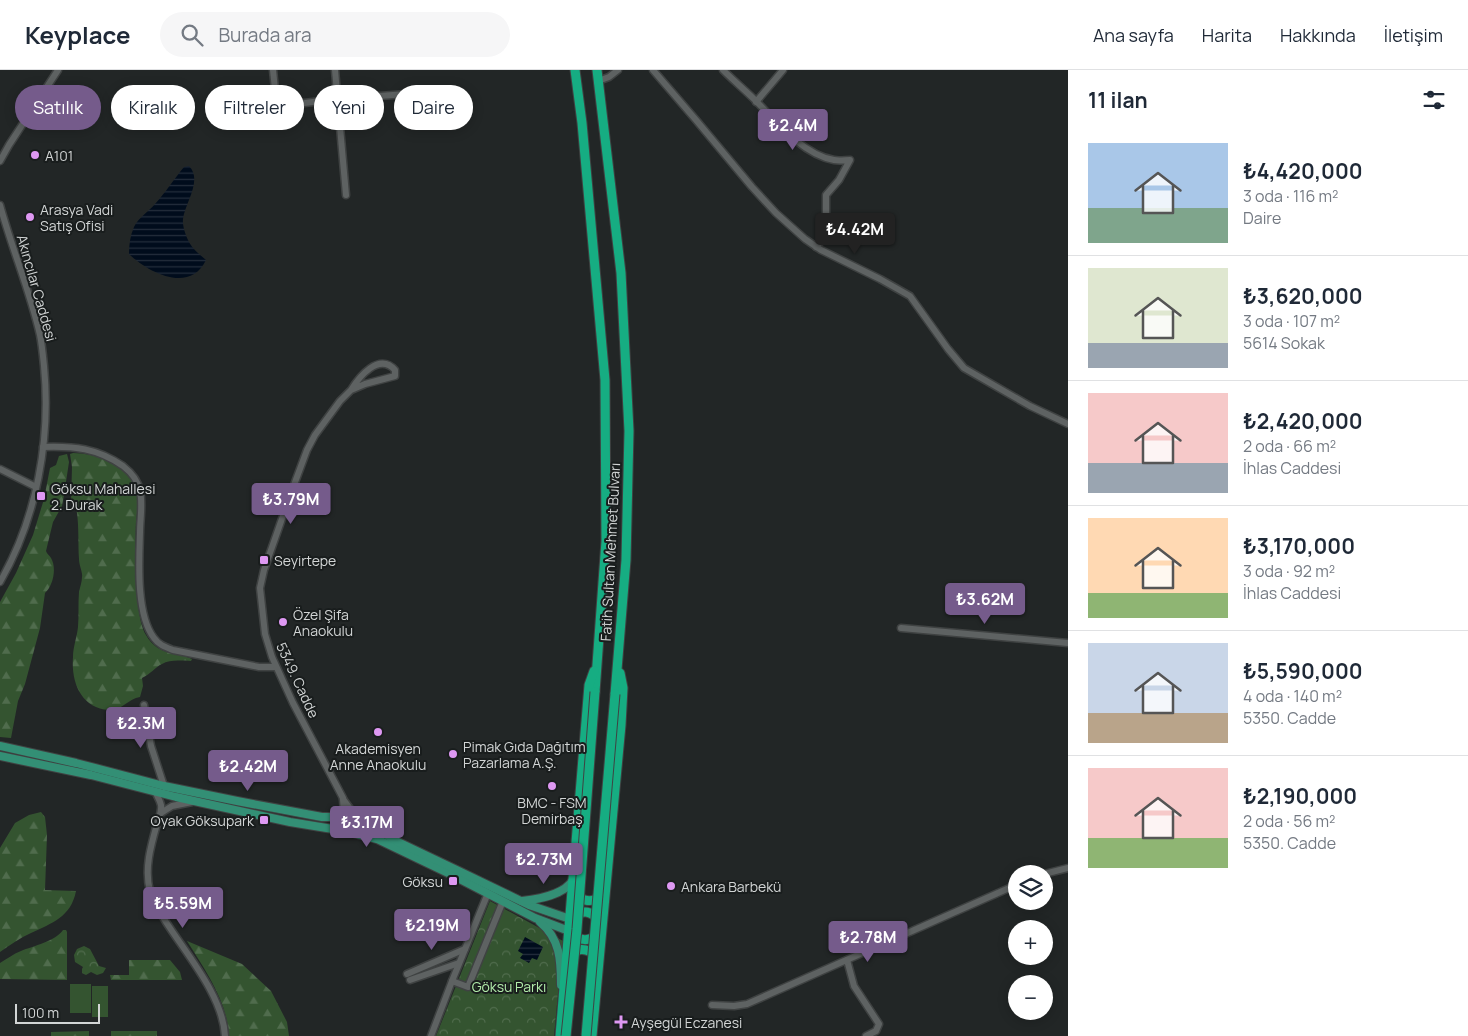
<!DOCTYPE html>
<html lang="tr">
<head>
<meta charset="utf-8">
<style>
  body { margin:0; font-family:Manrope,sans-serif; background:#f6f6f7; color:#1f2937; height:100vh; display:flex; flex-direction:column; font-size:19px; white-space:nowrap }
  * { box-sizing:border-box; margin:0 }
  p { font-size:16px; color:#747a83 }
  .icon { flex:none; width:28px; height:28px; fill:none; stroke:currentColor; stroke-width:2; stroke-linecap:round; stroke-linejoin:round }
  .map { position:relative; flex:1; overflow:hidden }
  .sheet { display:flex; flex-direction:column; background:#fff; width:400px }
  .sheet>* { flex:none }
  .banner { position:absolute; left:15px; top:15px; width:475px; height:45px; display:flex; gap:10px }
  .fabs { position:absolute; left:1008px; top:795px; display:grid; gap:10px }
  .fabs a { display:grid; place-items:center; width:45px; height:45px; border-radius:50%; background:#fff; box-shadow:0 2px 12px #0003; font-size:25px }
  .scale { position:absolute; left:15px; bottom:12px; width:85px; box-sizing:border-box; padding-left:5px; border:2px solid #d2d5d5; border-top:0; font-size:14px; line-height:18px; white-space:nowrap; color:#d2d5d5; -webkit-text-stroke:4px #191d1d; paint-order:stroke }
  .price { position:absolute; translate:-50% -42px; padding:0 11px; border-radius:5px; background:#755b8b; color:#fff; font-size:16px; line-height:32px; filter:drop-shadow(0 1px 2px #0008) }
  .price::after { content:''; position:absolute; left:50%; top:30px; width:15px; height:11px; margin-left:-8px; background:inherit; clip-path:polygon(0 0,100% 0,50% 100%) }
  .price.selected { background:#222; color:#fff }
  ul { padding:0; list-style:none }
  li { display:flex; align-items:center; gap:15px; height:125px; padding:0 20px }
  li+li { border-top:1px solid #e0e1e3 }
  li span { display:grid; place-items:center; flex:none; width:140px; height:100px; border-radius:0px; color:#555 }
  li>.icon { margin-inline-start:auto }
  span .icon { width:60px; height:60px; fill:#fffc; stroke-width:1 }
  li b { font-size:21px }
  h2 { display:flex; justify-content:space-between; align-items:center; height:60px; padding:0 20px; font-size:21px }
  .pill { padding:0 18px; border-radius:22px; background:#fff; box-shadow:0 2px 12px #0003; font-size:18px; line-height:45px }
  .pill.selected { background:#755b8b; color:#fff }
  header { display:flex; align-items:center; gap:30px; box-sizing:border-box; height:70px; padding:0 25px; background:#fff; border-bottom:1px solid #e0e1e3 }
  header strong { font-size:24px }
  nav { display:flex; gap:28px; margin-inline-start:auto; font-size:18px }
  .search { width:350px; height:45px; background:#f6f6f7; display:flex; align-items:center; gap:12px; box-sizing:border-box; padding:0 18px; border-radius:28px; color:#747a83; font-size:19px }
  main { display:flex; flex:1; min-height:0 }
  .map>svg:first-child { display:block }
</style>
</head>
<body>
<header>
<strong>Keyplace</strong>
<div class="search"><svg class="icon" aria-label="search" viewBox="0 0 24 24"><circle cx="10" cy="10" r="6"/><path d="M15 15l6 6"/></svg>Burada ara</div>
<nav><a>Ana sayfa</a><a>Harita</a><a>Hakkında</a><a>İletişim</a></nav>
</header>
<main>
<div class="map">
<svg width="1068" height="966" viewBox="0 0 1068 966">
  <defs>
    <pattern id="forest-firs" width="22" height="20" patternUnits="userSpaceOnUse" patternTransform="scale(1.25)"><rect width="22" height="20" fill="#345430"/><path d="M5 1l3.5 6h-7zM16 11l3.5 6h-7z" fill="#506c4d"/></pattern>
    <pattern id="park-crowns" width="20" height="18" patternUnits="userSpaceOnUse" patternTransform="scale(1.25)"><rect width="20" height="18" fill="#345430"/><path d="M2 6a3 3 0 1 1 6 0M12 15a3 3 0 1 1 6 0" fill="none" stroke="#506c4d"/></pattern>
    <pattern id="water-rules" width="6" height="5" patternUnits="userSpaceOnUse" patternTransform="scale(1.25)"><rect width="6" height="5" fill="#000c1c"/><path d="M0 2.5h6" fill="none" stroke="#242e3c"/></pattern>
  </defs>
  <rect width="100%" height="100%" fill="#222626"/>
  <g fill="url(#forest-firs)">
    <path d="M73,383C95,383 128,394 136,418C140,429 137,441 136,452C135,477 134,546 146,565C158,586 175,581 192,589L191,591C182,591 170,589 162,594C155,597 151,604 142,608L143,616L140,627C128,629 121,641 109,640C81,638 71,612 73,587C73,577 77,567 78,557C79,545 78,534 79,522C80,517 82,512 82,507C83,503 79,495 79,489C78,474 79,458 77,443L76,439L71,433L72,397L70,384Z"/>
    <path d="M67,384L69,392L64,425L62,436L53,452L46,481C47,484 49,485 51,488C57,498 53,516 45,523L40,558L25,614L18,631L11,668L0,667V532L16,503L33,465L44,429L50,398L56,395L59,386Z"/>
    <path d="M41,742L45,747L47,765L45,820L76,821C71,847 52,853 31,863C20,868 10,875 0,882V778L15,753L29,745Z"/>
    <path d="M63,860H66L67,862V910L0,909V893C7,889 13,884 21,881C33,876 56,871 63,860Z"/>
    <path d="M187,871L242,894L271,921L287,952L289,966H229C227,930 205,900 187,871Z"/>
    <polygon points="129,890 170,890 180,902 182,910 111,910 110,905 129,905"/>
    <polygon points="89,961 89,966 51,966 51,962"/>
    <rect x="111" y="961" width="46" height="5"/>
  </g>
  <g fill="url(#park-crowns)">
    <polygon points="490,831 563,871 554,966 436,966"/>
    <polygon points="84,876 90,879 99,896 106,898 103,903 97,905 91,902 86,905 82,903 82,899 83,897 75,892 74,885 77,879"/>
  </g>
  <g fill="#345430">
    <rect x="70" y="914" width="21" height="29"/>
    <rect x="92" y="916" width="16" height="31"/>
  </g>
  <g fill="url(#water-rules)">
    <path d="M189,96C203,110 185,133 183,149C182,158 188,173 194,179C197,183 202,186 206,190C190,224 149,203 129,184C129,175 130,166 134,157C138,148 148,142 155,134C166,122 174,109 184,97Z"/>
    <polygon points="525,867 543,877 537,890 532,888 529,893 520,888 523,884 518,881"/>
  </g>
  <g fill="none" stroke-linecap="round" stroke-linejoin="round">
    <defs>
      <g id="minor">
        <polyline points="273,0 276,29 279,36 338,29 448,21"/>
        <polyline points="335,0 346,125"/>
        <polyline points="653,0 696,50 752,117 776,143 805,169 821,180 880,209 910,226 948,279 964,298 1030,336 1068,354"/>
        <path d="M723,0C734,11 746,21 757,32C777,53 804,85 834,90C839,91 845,90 850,90L839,110L826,125V161L822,170L816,177"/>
        <polyline points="598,11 609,7 618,0"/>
        <polyline points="756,32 783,0"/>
        <polyline points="0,91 9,75 58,0"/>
        <path d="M0,135C12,179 30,221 40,265C42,275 43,286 44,296C51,369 37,448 0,512"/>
        <path d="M43,377C74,376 97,378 123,396C132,403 138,410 140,421C143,434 140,449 140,463C139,491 136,545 154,568C159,575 165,577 173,580L259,597H276"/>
        <polyline points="0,399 36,417"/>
        <polyline points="901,558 1068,573"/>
        <polyline points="144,635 151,676 164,716"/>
        <path d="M155,721C157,726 160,730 161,735C162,742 159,747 157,754C151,775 144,799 150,821C153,832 160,842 166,852C187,885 223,926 225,966"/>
        <polyline points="343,729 354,744"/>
        <polyline points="161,743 172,736 192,732"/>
        <path d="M344,746L343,728L293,633L272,587L265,564L260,518L264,500L291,423L307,380L315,365L340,331L351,320L365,314L395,306V300C379,282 359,307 351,320"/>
        <polyline points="1044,804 1068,798"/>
        <polyline points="847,890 854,916 879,954 876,961 866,966"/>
        <polyline points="407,904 465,879"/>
        <polyline points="410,910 459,893"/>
        <polyline points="452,911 468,917 503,831"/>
        <polyline points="712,935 734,936 747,934 1016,815"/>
        <polyline points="431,966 452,911 488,823"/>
      </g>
      <g id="major">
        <polyline points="0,676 76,693 164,716 237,731 322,747 343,747"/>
        <polyline points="0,686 91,705 176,727 290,752 345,761 377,769 450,804 535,848 569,861"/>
        <path d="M345,761C340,756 339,750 345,745L354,744L396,771L461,802L529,835L570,849"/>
        <path d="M522,831C539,829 564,825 573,810"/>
        <path d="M540,852C560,869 561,890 561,915"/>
      </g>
      <g id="highway">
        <polyline points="575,0 582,53 605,310 606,471 595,622"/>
        <polyline points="597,0 621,203 629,361 626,490 615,624"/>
        <path d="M575,823C582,832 592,833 602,826"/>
        <path d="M573,847C584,839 591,841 600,851"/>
        <path d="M571,863C581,872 588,871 599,865"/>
        <path d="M570,883C581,877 591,879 597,889"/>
        <polyline points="560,966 589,615 594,601"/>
        <polyline points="592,966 621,655 623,618 620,603"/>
      </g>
    </defs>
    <use href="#minor" stroke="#3f4242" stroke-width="9"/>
    <use href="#major" stroke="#3f4242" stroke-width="10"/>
    <use href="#highway" stroke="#3f4242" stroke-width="11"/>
    <use href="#minor" stroke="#5e6262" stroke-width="6"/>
    <use href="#major" stroke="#338f75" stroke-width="8"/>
    <use href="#highway" stroke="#16ad82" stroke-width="9"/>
    <defs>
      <g id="highway-bridge">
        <polyline points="566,966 577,859 595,622"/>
        <polyline points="586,966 615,624"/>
      </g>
    </defs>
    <use href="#highway-bridge" stroke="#3f4242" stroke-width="11" stroke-linecap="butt"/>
    <use href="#highway-bridge" stroke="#16ad82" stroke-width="9"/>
  </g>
  <g fill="#de98f2" stroke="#191d1d" stroke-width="2">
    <circle cx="35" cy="85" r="5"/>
    <circle cx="30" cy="147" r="5"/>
    <rect x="36" y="421" width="10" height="10" rx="2.5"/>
    <rect x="259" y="485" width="10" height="10" rx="2.5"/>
    <circle cx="283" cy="552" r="5"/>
    <circle cx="378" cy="662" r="5"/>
    <circle cx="453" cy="684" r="5"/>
    <circle cx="552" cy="716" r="5"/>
    <rect x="259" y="745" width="10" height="10" rx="2.5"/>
    <rect x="448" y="806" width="10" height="10" rx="2.5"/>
    <circle cx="671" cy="816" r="5"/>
    <path d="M618.5 944.5h5v5h5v5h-5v5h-5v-5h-5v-5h5z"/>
  </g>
  <g text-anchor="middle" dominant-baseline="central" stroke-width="4" stroke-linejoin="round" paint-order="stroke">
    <g font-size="14" fill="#d2d5d5" stroke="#191d1d" text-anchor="start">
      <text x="45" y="85">A101</text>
      <text x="40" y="139">Arasya Vadi<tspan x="40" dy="16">Satış Ofisi</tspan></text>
      <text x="51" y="418">Göksu Mahallesi<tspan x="51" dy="16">2. Durak</tspan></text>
      <text x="274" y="490">Seyirtepe</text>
      <text x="293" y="544">Özel Şifa<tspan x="293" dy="16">Anaokulu</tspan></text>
      <text x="463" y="676">Pimak Gıda Dağıtım<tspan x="463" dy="16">Pazarlama A.Ş.</tspan></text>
      <text x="378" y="678" text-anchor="middle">Akademisyen<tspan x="378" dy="16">Anne Anaokulu</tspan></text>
      <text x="552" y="732" text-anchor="middle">BMC - FSM<tspan x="552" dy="16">Demirbaş</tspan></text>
      <text x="254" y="750" text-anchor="end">Oyak Göksupark</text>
      <text x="443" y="811" text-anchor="end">Göksu</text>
      <text x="681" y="816">Ankara Barbekü</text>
      <text x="631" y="952">Ayşegül Eczanesi</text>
    </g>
    <g font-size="14" fill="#d2d5d5" stroke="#191d1d">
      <text transform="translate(37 218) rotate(74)">Akıncılar Caddesi</text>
      <text transform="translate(610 482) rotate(-87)">Fatih Sultan Mehmet Bulvarı</text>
      <text transform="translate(298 610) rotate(65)">5349. Cadde</text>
    </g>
    <g font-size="14" fill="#b2ebaa" stroke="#191d1d">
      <text x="509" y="916">Göksu Parkı</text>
    </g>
  </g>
</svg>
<div class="fabs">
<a><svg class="icon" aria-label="layers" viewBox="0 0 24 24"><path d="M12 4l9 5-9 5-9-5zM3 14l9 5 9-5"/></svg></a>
<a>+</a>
<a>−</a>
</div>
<div class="scale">100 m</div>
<b class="price" style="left:793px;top:81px">₺2.4M</b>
<b class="price selected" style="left:855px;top:185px">₺4.42M</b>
<b class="price" style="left:291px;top:455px">₺3.79M</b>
<b class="price" style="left:985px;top:555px">₺3.62M</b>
<b class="price" style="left:141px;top:679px">₺2.3M</b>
<b class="price" style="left:248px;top:722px">₺2.42M</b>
<b class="price" style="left:367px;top:778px">₺3.17M</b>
<b class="price" style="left:544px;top:815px">₺2.73M</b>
<b class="price" style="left:183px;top:859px">₺5.59M</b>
<b class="price" style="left:432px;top:881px">₺2.19M</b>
<b class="price" style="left:868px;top:893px">₺2.78M</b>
<div class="banner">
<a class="pill selected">Satılık</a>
<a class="pill">Kiralık</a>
<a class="pill">Filtreler</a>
<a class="pill">Yeni</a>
<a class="pill">Daire</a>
</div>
</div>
<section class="sheet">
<h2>11 ilan<svg class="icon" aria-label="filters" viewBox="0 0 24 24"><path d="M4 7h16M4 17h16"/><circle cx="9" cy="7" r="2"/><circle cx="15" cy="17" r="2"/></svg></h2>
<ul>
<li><span style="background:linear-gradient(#a9c7e8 65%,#7fa58c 0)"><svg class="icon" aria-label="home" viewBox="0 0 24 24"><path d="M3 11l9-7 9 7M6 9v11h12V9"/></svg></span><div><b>₺4,420,000</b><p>3 oda · 116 m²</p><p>Daire</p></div></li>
<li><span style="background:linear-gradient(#dfe7d0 75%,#9aa5b1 0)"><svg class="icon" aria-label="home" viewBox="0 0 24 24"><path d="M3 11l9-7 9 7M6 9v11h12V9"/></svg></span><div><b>₺3,620,000</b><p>3 oda · 107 m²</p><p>5614 Sokak</p></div></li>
<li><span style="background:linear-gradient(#f6c9c9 70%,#9aa5b1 0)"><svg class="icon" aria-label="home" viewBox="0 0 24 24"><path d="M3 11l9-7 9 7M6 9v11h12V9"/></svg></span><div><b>₺2,420,000</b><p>2 oda · 66 m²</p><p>İhlas Caddesi</p></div></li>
<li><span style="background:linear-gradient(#ffd9b3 75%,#8fb573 0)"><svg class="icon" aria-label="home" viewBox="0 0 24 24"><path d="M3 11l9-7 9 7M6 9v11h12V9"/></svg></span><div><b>₺3,170,000</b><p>3 oda · 92 m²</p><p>İhlas Caddesi</p></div></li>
<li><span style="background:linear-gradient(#c9d6e8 70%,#b9a48a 0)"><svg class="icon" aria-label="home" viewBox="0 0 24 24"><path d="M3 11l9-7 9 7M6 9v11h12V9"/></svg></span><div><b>₺5,590,000</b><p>4 oda · 140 m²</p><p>5350. Cadde</p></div></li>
<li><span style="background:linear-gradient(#f6c9c9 70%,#8fb573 0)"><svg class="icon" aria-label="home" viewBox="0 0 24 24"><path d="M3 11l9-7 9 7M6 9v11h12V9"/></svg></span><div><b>₺2,190,000</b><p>2 oda · 56 m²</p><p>5350. Cadde</p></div></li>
</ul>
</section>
</main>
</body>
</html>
